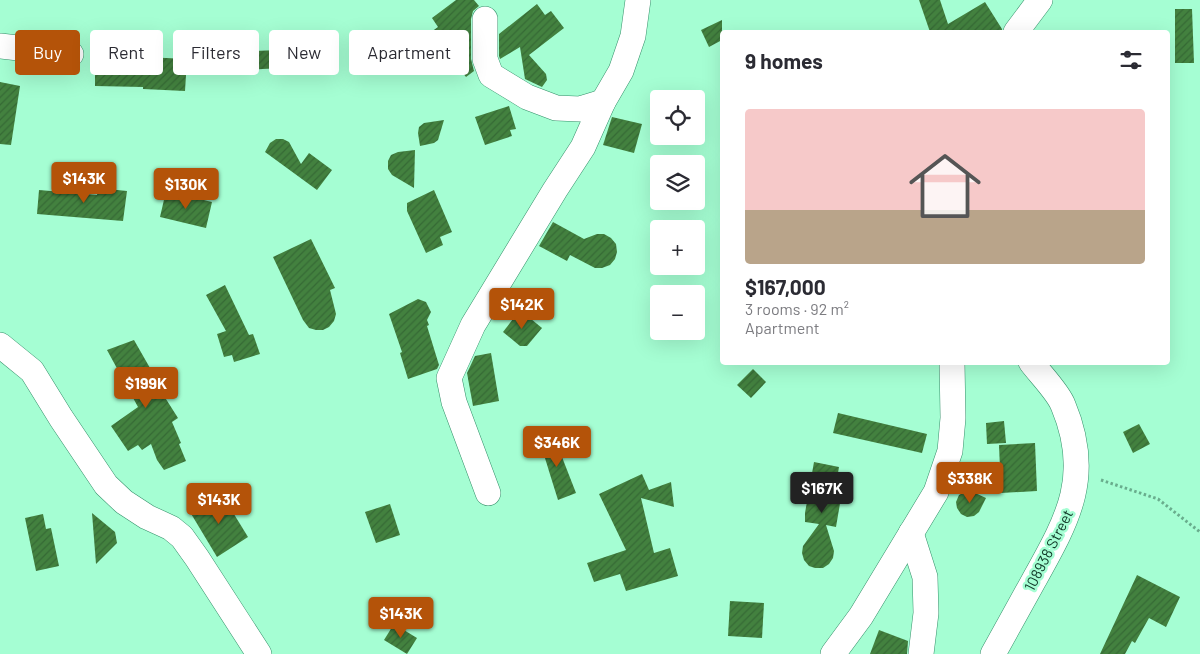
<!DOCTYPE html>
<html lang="en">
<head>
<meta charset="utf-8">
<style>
  body { margin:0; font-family:Barlow,sans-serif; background:#f2f2f3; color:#2b2b33; height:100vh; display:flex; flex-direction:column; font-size:19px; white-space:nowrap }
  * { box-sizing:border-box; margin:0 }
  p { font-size:16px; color:#7c7c81 }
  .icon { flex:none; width:28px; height:28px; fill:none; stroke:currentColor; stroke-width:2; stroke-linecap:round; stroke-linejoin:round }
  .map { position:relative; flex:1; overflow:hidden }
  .details { position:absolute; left:720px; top:30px; width:450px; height:335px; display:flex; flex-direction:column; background:#fff; border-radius:5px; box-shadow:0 5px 20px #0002 }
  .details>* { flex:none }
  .guide { position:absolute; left:15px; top:30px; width:475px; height:45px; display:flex; gap:10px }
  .fabs { position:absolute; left:650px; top:90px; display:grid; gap:10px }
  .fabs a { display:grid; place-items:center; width:55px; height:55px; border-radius:5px; background:#fff; box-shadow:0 5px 20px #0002; font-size:25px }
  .price { position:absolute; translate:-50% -42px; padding:0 11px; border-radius:5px; background:#b45309; color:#fff; font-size:16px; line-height:32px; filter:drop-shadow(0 1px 2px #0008) }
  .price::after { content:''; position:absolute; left:50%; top:30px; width:15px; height:11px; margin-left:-8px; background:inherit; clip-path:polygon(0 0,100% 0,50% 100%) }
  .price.active { background:#222; color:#fff }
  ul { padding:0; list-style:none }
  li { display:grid; align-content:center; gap:10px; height:265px; padding:0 25px }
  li+li { border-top:1px solid #e1e1e2 }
  li span { display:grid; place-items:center; height:155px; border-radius:5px; color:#555 }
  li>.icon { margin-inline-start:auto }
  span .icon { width:90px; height:90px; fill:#fffc; stroke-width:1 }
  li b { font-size:21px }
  h2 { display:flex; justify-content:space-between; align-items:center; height:60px; padding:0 25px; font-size:21px }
  .chip { padding:0 18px; border-radius:5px; background:#fff; box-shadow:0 5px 20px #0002; font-size:18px; line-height:45px }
  .chip.active { background:#b45309; color:#fff }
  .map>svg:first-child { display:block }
</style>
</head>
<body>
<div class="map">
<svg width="1200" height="654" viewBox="0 0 1200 654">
  <defs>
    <pattern id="building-hatch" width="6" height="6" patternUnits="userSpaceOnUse" patternTransform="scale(1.25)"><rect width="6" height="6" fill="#43813f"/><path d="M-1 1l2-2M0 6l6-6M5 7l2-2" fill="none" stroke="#366a35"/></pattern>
  </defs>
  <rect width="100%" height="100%" fill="#a5fed3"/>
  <g fill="url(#building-hatch)">
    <polygon points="456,0 474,0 479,6 473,11 471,19 471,59 474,71 466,77 431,32 438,27 432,18"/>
    <polygon points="919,0 940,0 948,24 985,2 1002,29 1002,32 930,32"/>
    <polygon points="537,4 545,15 551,11 564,28 529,55 546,74 547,80 542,87 525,79 520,47 500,59 499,56 499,34"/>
    <polygon points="1175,9 1192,9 1194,63 1175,63"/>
    <polygon points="722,20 722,40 709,47 701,30"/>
    <polygon points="280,50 281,68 226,71 226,52"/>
    <polygon points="145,57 187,59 185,91 143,89 143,87 95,86 95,60 145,61"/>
    <polygon points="0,82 20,86 11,145 0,144"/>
    <polygon points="509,106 516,129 510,130 512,136 485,145 475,117"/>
    <polygon points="612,117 642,124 634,153 603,145"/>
    <polygon points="444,120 438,140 434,143 420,146 418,133 419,127 424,123"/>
    <polygon points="276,139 283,139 289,142 301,164 309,153 332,170 317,190 265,152 270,143"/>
    <polygon points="415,150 414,188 392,175 388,169 388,161 391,155 398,152"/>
    <polygon points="98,188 127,191 123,221 37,214 39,190 97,195"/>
    <polygon points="434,190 452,232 440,237 443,245 426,253 407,211 407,203"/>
    <polygon points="166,191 212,202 206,228 160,217"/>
    <polygon points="553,222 584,239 597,234 604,234 611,238 616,244 617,252 615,259 610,265 602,268 595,268 570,255 567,261 539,246"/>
    <polygon points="311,239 335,288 330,290 336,314 334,321 329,327 323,330 316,330 309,328 303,320 273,257"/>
    <polygon points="225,285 249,335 253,334 260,354 234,362 232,355 224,357 217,334 226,331 206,295"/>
    <polygon points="418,299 426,302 431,312 427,320 429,325 427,326 439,365 437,369 408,379 400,353 402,352 389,314"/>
    <polygon points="520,310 542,328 527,346 520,346 503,332"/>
    <polygon points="134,340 154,375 152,377 178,418 172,422 181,443 179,444 186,461 164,470 157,460 151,444 142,450 138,445 128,451 111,426 138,407 107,350"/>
    <polygon points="491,353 499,401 473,406 467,373 475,356"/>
    <polygon points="753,369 766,382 751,398 737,385"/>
    <polygon points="838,413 927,434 922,453 833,433"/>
    <polygon points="1004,421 1006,443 987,444 986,423"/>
    <polygon points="1139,424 1150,444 1133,453 1123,432"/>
    <polygon points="553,434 576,493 558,500 539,439"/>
    <polygon points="1035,443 1037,491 1001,493 999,445"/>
    <polygon points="814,462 839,467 837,479 844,480 836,527 826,525 834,551 833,558 829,564 823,568 815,568 809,566 804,560 802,553 803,546 819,524 805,522 805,513"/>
    <polygon points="642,474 649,490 671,482 674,507 641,498 654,553 670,548 678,576 626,591 620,574 594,582 587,563 626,550 599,494"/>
    <polygon points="971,491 986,498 979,512 974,516 967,517 961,514 957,508 956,502 959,495 965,492"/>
    <polygon points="221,493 248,537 217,557 190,512"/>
    <polygon points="390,504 400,535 376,543 365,512"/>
    <polygon points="92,513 115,532 117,543 96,564"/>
    <polygon points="43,514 46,529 51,528 59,566 36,571 25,518"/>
    <polygon points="1137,575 1180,597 1166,627 1149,618 1135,643 1132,641 1125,654 1100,654"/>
    <polygon points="730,601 764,603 762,638 728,636"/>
    <polygon points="394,624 417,638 407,654 384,640"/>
    <polygon points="879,630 908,641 907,654 870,654"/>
  </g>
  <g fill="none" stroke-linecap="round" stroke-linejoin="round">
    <defs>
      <g id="minor">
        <polyline points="485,19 485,59 491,75 527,97 556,108 580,109 603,102"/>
        <polyline points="1016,32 1040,0"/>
        <polyline points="0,46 71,54"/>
        <polyline points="0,345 32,371 61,418 106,485 124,502 147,517 171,528 182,537 197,558 259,654"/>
        <polyline points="488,493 454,402 449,378 473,325 555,190 583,147 603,102 621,71 633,36 638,0"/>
        <polyline points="911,533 925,577 926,613 921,654"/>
        <polyline points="833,654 861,616 936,492 950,451 953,418 952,362"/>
        <path d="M993,654C1007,629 1020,605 1034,580C1068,519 1093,476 1063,405C1058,392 1040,374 1031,362"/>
      </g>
    </defs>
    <use href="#minor" stroke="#35906a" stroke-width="26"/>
    <polyline stroke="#69ad8d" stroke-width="3" stroke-dasharray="2.5 2.5" stroke-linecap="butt" points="1101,480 1158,499 1200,532"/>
    <use href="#minor" stroke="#fff" stroke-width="25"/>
  </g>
  <g text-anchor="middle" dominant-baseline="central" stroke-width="5" stroke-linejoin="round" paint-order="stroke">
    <g font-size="15" fill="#0f3525" stroke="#a5fed3">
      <text transform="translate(1048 550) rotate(-63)">108938 Street</text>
    </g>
  </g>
</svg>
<div class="fabs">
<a><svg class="icon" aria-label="locate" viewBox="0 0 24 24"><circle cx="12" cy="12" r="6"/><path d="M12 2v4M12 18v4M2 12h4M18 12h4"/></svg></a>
<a><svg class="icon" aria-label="layers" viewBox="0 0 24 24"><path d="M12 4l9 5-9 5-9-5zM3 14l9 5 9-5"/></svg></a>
<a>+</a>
<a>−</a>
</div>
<b class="price" style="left:84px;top:204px">$143K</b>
<b class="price" style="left:186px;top:210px">$130K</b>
<b class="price" style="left:522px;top:330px">$142K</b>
<b class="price" style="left:146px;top:409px">$199K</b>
<b class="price" style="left:557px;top:468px">$346K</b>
<b class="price" style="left:970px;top:504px">$338K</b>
<b class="price active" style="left:822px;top:514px">$167K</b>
<b class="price" style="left:219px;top:525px">$143K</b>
<b class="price" style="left:401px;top:639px">$143K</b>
<div class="guide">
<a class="chip active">Buy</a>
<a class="chip">Rent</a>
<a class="chip">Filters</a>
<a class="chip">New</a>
<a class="chip">Apartment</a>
</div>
<section class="details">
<h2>9 homes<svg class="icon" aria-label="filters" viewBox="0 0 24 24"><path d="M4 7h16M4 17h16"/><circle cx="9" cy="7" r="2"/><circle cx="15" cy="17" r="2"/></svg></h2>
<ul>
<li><span style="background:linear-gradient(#f6c9c9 65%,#b9a48a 0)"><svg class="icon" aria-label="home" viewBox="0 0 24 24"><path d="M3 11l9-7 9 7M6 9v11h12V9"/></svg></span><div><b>$167,000</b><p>3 rooms · 92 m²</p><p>Apartment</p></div></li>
</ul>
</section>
</div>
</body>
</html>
